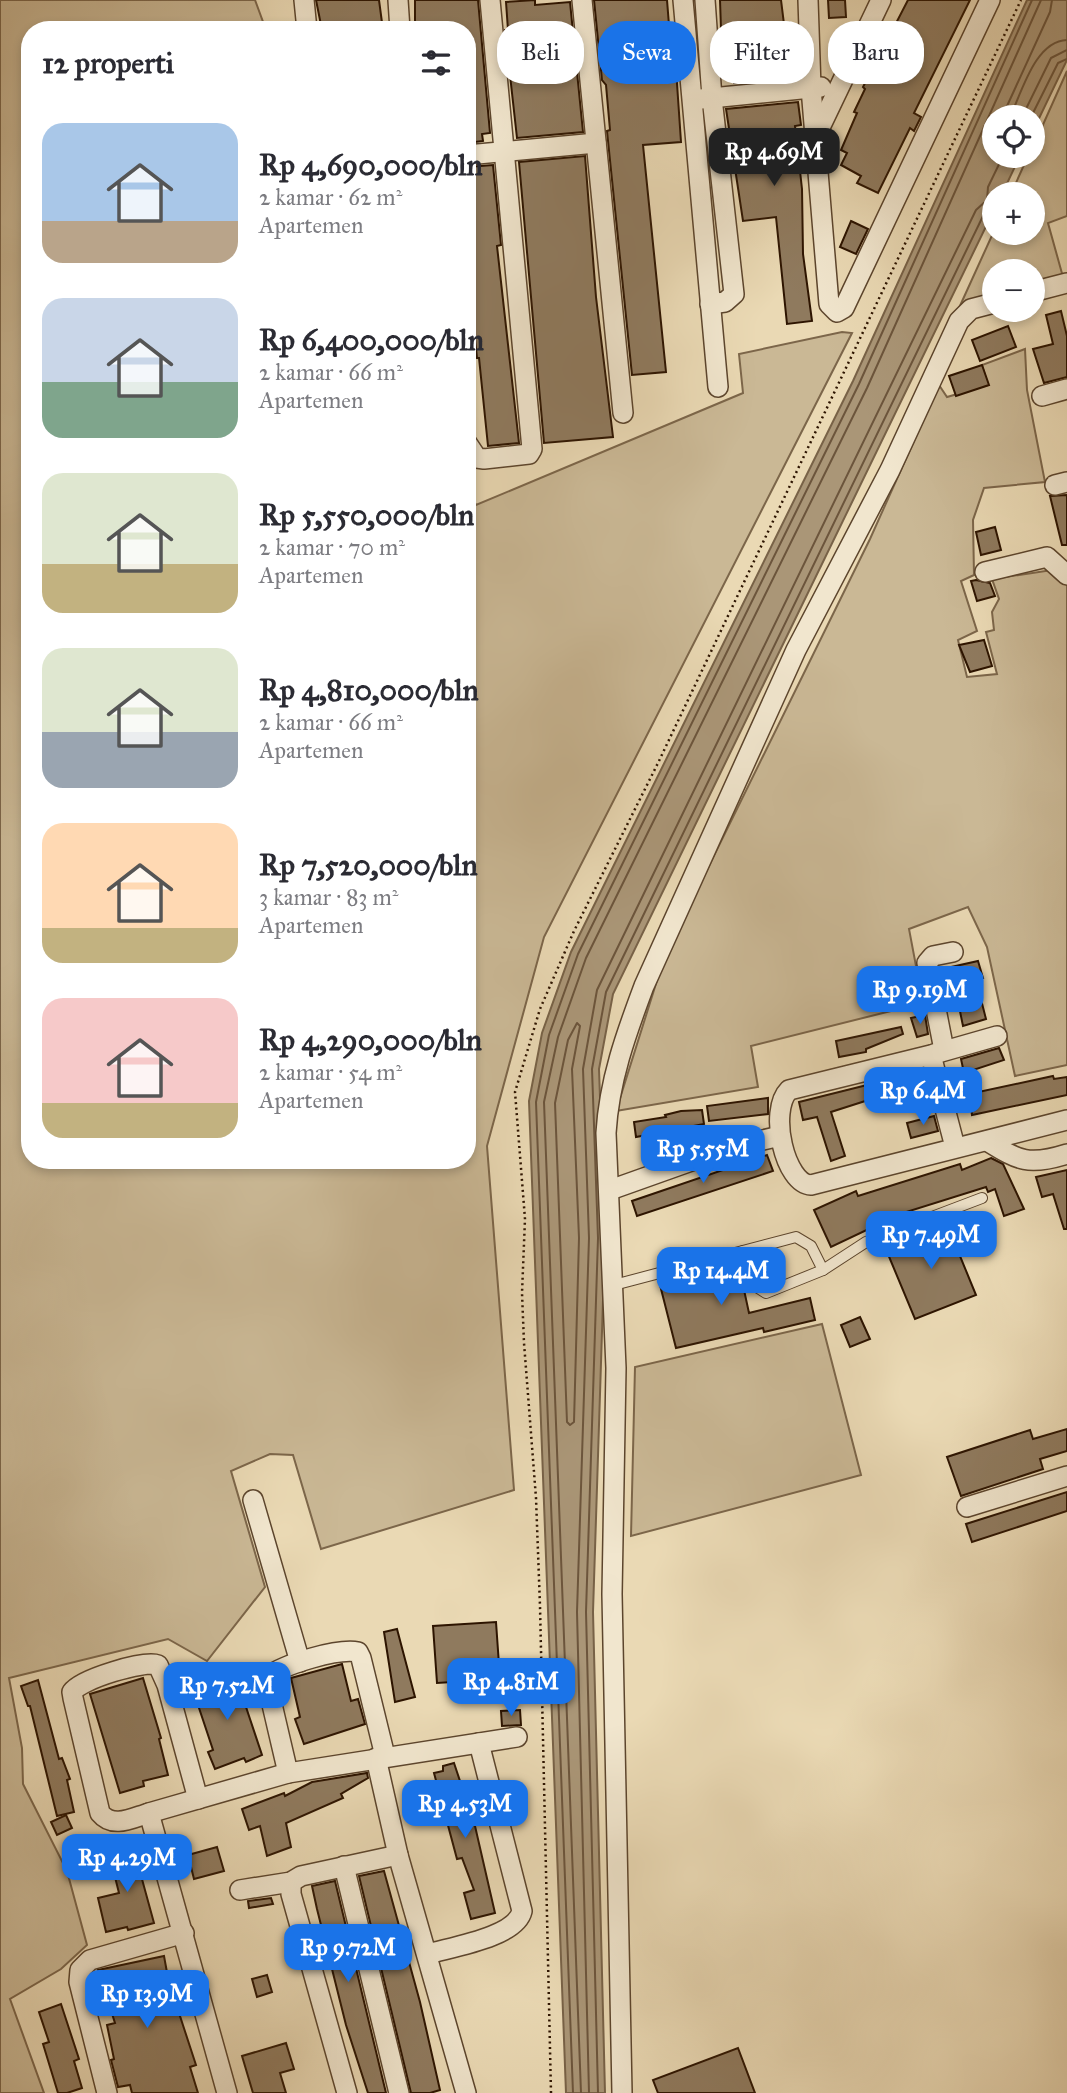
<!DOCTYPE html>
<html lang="id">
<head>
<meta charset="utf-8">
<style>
  body { margin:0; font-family:"IM FELL Great Primer",serif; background:#f2f2f3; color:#2b2b33; height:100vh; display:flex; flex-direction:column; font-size:26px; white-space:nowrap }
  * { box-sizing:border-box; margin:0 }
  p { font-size:23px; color:#7c7c81 }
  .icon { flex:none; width:38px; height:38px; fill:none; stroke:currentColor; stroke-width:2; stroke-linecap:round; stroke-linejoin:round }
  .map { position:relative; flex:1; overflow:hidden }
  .panel { position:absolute; left:21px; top:21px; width:455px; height:1148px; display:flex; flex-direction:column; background:#fff; border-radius:28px; box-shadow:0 4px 10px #0003 }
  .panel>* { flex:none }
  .hud { position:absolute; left:497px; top:21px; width:464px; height:63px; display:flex; gap:14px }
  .controls { position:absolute; left:982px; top:105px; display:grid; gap:14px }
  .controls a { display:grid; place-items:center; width:63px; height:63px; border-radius:50%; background:#fff; box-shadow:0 4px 10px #0003; font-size:35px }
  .price { position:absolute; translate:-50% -60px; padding:0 16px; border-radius:14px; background:#1a73e8; color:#fff; font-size:23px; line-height:46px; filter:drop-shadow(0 2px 4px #0008) }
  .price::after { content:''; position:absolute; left:50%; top:42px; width:21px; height:16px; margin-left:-10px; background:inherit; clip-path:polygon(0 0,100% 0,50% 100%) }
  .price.on { background:#222; color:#fff }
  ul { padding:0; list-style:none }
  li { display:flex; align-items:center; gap:21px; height:175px; padding:0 21px }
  li span { display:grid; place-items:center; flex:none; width:196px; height:140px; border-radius:21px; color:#555 }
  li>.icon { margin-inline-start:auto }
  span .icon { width:84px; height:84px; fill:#fffc; stroke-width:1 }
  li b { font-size:30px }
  h2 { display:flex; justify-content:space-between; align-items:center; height:84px; padding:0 21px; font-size:30px }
  .tag { padding:0 24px; border-radius:28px; background:#fff; box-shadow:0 4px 10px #0003; font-size:24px; line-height:63px }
  .tag.on { background:#1a73e8; color:#fff }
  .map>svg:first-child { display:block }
</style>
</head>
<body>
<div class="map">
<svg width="1067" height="2093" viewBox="0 0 1067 2093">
  <rect width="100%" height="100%" fill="#ead9b4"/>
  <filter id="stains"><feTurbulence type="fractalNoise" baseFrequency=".00286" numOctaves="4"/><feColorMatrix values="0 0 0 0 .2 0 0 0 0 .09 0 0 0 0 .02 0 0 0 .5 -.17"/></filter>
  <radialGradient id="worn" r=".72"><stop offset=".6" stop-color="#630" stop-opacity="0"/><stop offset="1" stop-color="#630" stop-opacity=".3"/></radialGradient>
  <g fill="#cab895" stroke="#7c664a" stroke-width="2">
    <polygon points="0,0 255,0 266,30 30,30 30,1160 467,1160 467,487 476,505 743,393 739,354 842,332 852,333 544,937 487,1146 514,1490 321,1549 293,1455 270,1454 231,1471 265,1587 207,1661 168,1639 9,1678 22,1748 23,1784 67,1871 87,1945 61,1969 10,1999 44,2093 0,2093"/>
    <polygon points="1067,71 1067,216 1048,223 1063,277 1033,286 1032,271 994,271 994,298 959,308 994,231 1032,233 1032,194 1011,194 1028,156 1032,156 1033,147"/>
    <polygon points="1025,349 1027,390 1045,482 984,488 973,520 974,575 961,581 977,631 958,640 967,677 997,674 986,632 994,630 992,612 999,599 992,579 1052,570 1067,580 1067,1065 1015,1076 987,947 968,907 909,929 923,1003 751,1046 758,1087 616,1111 665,955 870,539 939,385 947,397 988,385 982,365"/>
    <polygon points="822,1324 861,1475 631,1536 635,1367"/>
  </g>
  <polygon fill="#aa9677" stroke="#786247" stroke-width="2" points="1027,0 1067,0 1067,60 1033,131 1032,117 994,117 994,156 1020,156 1002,194 994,194 994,210 613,994 599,1069 605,1238 593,1612 605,2093 566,2093 529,1101 542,1033 571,952 853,381"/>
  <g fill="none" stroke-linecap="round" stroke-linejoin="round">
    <g stroke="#6c553c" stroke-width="2">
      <polyline points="1002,117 1050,12 1052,0"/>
      <path d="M1010,117C1022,92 1035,41 1067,40"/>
      <polyline points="1022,117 1051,58 1067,50"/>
      <polyline points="1031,117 1058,63 1067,59"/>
      <polygon points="577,1023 580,1026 572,1069 579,1238 574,1422 570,1425 567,1422 555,1103 568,1040"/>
      <polyline points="573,2093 536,1102 549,1035 578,954 859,384 1032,0"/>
      <polyline points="581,2093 544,1102 558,1037 586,958 867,388 1041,0"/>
      <polyline points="589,2093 577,1612 589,1238 583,1069 597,990 976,210 987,200 988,187 1003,156"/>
      <polyline points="598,2093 586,1612 598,1238 592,1069 606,992 984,214 994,209"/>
    </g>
  </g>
  <g fill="#8f7a5e" stroke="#2d1400" stroke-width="2">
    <polygon points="316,0 379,0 383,30 322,30"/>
    <polygon points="415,0 478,0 490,133 482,134 483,141 467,143 467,30 415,29"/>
    <polygon points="535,0 535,5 570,2 583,132 517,138 505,30 508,30 506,2"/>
    <polygon points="594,0 667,0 669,25 673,25 681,142 643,145 666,372 632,375 607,131 610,130 606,85 602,80"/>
    <polygon points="720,0 781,0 784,24 789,23 791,72 762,75 763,80 734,83 730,51 727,52 724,29 721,29"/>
    <polygon points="828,0 845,0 846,17 829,18"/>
    <polygon points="908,0 970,0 914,113 921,117 914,131 910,128 878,193 857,183 861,176 841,165 847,153 841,150 857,113 854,112 865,89 863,87"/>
    <polygon points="798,102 801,125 795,126 802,189 803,254 812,321 787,324 776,217 743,221 726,109"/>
    <polygon points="585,156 596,297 613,437 544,443 519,162"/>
    <polygon points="493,165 501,245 497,246 519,443 488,446 479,358 477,358 471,302 467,302 467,273 471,272 467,233 467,167"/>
    <polygon points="851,221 868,229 856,254 840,247"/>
    <polygon points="1061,311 1067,336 1067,377 1044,383 1033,349 1053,344 1046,315"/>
    <polygon points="1008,326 1016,347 980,361 972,340"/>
    <polygon points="982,365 989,385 956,396 949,376"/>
    <polygon points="1067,495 1067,545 1062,545 1050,496"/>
    <polygon points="995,527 1001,550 981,555 976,532"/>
    <polygon points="976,580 990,583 995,596 977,601 971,581"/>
    <polygon points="984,640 992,666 970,672 959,645"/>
    <polygon points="978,961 983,978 976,980 986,1019 963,1026 951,967"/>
    <polygon points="925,1015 928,1034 917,1037 911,1018"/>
    <polygon points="901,1027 903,1034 866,1049 866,1052 839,1057 836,1041"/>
    <polygon points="999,1048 1004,1060 964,1073 961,1059"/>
    <polygon points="915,1073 923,1073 927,1090 905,1095 887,1094 831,1112 845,1156 831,1161 817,1117 803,1120 799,1102"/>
    <polygon points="1053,1076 1054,1079 1067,1077 1067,1095 972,1115 969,1094"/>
    <polygon points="768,1098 768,1114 709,1121 707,1106"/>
    <polygon points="702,1110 704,1124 636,1137 634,1122 666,1117 665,1115 681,1111"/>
    <polygon points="934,1116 938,1131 911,1138 907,1123"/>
    <polygon points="767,1155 773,1171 637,1216 632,1201"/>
    <polygon points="991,1158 1003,1164 1024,1209 1004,1216 995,1189 988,1192 986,1187 871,1223 873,1227 831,1247 814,1210 856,1191 858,1196 960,1164 962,1170"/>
    <polygon points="1067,1170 1067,1229 1064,1229 1053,1194 1042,1197 1036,1177"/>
    <polygon points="946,1222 976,1295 915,1319 885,1247"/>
    <polygon points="738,1262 749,1313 810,1298 815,1320 764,1332 763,1328 676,1348 659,1281"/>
    <polygon points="860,1317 870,1339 850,1347 841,1325"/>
    <polygon points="1067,1429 1067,1451 1040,1459 1043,1469 961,1496 947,1457 1030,1430 1033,1439"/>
    <polygon points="1067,1492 1067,1511 972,1542 966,1524"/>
    <polygon points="496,1622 500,1679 437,1683 433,1626"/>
    <polygon points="397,1629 415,1697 395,1702 384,1632"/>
    <polygon points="342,1664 351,1701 358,1699 365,1724 304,1744 295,1719 300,1717 291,1678"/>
    <polygon points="240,1675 245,1704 262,1755 246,1762 244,1758 215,1769 208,1752 213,1750 192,1687"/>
    <polygon points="143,1678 161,1738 159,1739 168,1775 143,1781 144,1786 120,1793 90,1694"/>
    <polygon points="38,1680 59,1759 62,1758 70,1779 67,1780 74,1812 57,1816 30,1706 28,1706 21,1686"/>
    <polygon points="520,1710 521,1725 502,1726 501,1711"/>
    <polygon points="454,1763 475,1826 495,1913 471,1919 464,1893 474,1890 462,1858 457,1859 434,1773 443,1771 443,1766"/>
    <polygon points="367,1773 368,1778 341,1794 343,1798 286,1823 291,1847 267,1856 260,1826 249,1830 242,1809 284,1793 285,1796 312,1782"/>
    <polygon points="66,1815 72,1828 57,1835 51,1822"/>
    <polygon points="131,1839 154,1923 128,1930 127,1927 106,1932 98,1898 119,1893 114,1873 120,1871 113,1843"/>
    <polygon points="217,1847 224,1871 194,1879 188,1855"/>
    <polygon points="384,1871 420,2002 440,2090 430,2093 411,2093 359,1876"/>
    <polygon points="335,1881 386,2093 368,2093 346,2025 317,1909 312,1886"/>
    <polygon points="271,1898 273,1904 249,1908 248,1901"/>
    <polygon points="164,1956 174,2011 178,2010 196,2065 190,2067 198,2093 132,2093 130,2085 118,2087 111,2060 114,2059 107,2025 115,2023 98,1970"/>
    <polygon points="267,1975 272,1992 257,1997 252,1979"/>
    <polygon points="61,2004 79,2059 74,2061 82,2088 67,2093 58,2093 43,2044 49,2042 39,2012"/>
    <polygon points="286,2043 294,2069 280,2073 286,2093 253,2093 242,2056"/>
    <polygon points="738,2048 755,2093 658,2093 653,2080"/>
  </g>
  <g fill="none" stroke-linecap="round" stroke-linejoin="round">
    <defs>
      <g id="lane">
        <polyline points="743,1251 752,1284 766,1293 823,1270"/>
        <polyline points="614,1285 796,1237 811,1246 823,1270 866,1242 982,1198"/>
      </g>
      <g id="street">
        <polyline points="304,0 307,30"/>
        <polyline points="398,0 400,30"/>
        <polyline points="582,0 623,413"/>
        <polyline points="683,0 718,387"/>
        <polyline points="705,0 712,98 734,294 725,302 710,304"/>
        <polyline points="808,0 811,88 829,304 837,312 844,308 990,0"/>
        <polyline points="701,99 821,87"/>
        <polyline points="815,138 881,0"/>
        <polyline points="467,155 596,143"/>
        <polyline points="1032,292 1067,283"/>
        <polyline points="1042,396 1067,389"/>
        <polyline points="467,443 477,458 484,459 529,454 532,449 490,0"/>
        <polyline points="1055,485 1067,482"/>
        <polyline points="985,572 1047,557 1067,575"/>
        <polyline points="944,1050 927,963 933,956 953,952"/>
        <polyline points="934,1054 997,1036"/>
        <path d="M987,1141C1019,1161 1029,1166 1067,1154"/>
        <path d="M955,1147L931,1055L789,1090C768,1111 785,1184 811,1185L1067,1120"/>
        <polyline points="610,1190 728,1148 780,1136"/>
        <polyline points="253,1500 300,1662"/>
        <polyline points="967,1507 1067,1476"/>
        <polyline points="376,1758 398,1855 466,2093"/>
        <path d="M288,1773L267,1683L269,1676C285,1664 338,1648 358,1652L361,1658L385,1756"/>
        <path d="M149,1813C132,1818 113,1829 100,1813L73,1698L72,1692C81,1679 144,1660 158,1665L167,1685L198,1799"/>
        <polyline points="344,1866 399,2093"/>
        <polyline points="291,1882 291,1894 347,2093"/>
        <polyline points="240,1890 291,1882 301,1876 398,1855"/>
        <path d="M428,1954C452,1947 516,1937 522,1911L479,1743"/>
        <polyline points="107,2093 79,1982 80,1970 90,1960 184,1933"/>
        <polyline points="227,2093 149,1813 288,1773 517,1737"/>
        <path d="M622,2093L612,1594L616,1368L606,1133C609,1081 626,1034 644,986L796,650L890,470L959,321L971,309L994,303"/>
      </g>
    </defs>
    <use href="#lane" stroke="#5c452d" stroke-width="12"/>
    <use href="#street" stroke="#5c452d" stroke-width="22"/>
    <polyline stroke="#2d1400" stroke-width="2.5" stroke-dasharray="2 3.5" stroke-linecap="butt" points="551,2093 540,1606 536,1498 524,1343 522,1293 525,1219 515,1092 540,1009 574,931 658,763 1021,0"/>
    <use href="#lane" stroke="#f1e6ce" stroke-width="10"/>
    <use href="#street" stroke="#f1e6ce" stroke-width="19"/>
  </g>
  <rect width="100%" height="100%" filter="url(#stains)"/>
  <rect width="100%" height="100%" fill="url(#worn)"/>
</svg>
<div class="controls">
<a><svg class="icon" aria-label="locate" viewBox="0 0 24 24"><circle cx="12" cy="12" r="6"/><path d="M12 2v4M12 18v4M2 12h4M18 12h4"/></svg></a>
<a>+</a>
<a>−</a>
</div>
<b class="price on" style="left:774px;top:188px">Rp 4.69M</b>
<b class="price" style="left:920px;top:1026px">Rp 9.19M</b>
<b class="price" style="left:923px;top:1127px">Rp 6.4M</b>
<b class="price" style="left:703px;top:1185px">Rp 5.55M</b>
<b class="price" style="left:931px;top:1271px">Rp 7.49M</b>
<b class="price" style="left:721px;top:1307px">Rp 14.4M</b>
<b class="price" style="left:511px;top:1718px">Rp 4.81M</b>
<b class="price" style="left:227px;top:1722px">Rp 7.52M</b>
<b class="price" style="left:465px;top:1840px">Rp 4.53M</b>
<b class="price" style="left:127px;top:1894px">Rp 4.29M</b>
<b class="price" style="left:348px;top:1984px">Rp 9.72M</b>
<b class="price" style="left:147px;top:2030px">Rp 13.9M</b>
<div class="hud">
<a class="tag">Beli</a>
<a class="tag on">Sewa</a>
<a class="tag">Filter</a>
<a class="tag">Baru</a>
</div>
<section class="panel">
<h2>12 properti<svg class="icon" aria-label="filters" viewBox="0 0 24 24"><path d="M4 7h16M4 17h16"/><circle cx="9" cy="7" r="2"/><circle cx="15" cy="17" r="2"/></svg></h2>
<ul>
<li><span style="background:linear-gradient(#a9c7e8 70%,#b9a48a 0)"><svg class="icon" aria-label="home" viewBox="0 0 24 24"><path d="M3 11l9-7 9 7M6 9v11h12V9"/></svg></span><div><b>Rp 4,690,000/bln</b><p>2 kamar · 62 m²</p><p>Apartemen</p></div></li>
<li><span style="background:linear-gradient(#c9d6e8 60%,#7fa58c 0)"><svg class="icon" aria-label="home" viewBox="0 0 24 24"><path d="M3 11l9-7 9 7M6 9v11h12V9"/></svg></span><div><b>Rp 6,400,000/bln</b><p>2 kamar · 66 m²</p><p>Apartemen</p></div></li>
<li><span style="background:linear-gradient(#dfe7d0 65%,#c2b280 0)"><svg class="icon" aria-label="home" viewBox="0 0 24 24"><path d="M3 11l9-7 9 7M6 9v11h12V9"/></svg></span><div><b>Rp 5,550,000/bln</b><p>2 kamar · 70 m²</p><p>Apartemen</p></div></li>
<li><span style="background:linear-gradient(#dfe7d0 60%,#9aa5b1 0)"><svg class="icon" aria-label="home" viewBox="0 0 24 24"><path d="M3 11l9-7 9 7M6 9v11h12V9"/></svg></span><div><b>Rp 4,810,000/bln</b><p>2 kamar · 66 m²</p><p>Apartemen</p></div></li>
<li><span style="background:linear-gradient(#ffd9b3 75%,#c2b280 0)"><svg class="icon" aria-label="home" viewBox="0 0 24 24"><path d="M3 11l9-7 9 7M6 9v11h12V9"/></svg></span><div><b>Rp 7,520,000/bln</b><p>3 kamar · 83 m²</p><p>Apartemen</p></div></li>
<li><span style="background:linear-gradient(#f6c9c9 75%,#c2b280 0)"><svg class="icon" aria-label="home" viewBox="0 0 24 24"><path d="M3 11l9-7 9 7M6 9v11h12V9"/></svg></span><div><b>Rp 4,290,000/bln</b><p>2 kamar · 54 m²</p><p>Apartemen</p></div></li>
</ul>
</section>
</div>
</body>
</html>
